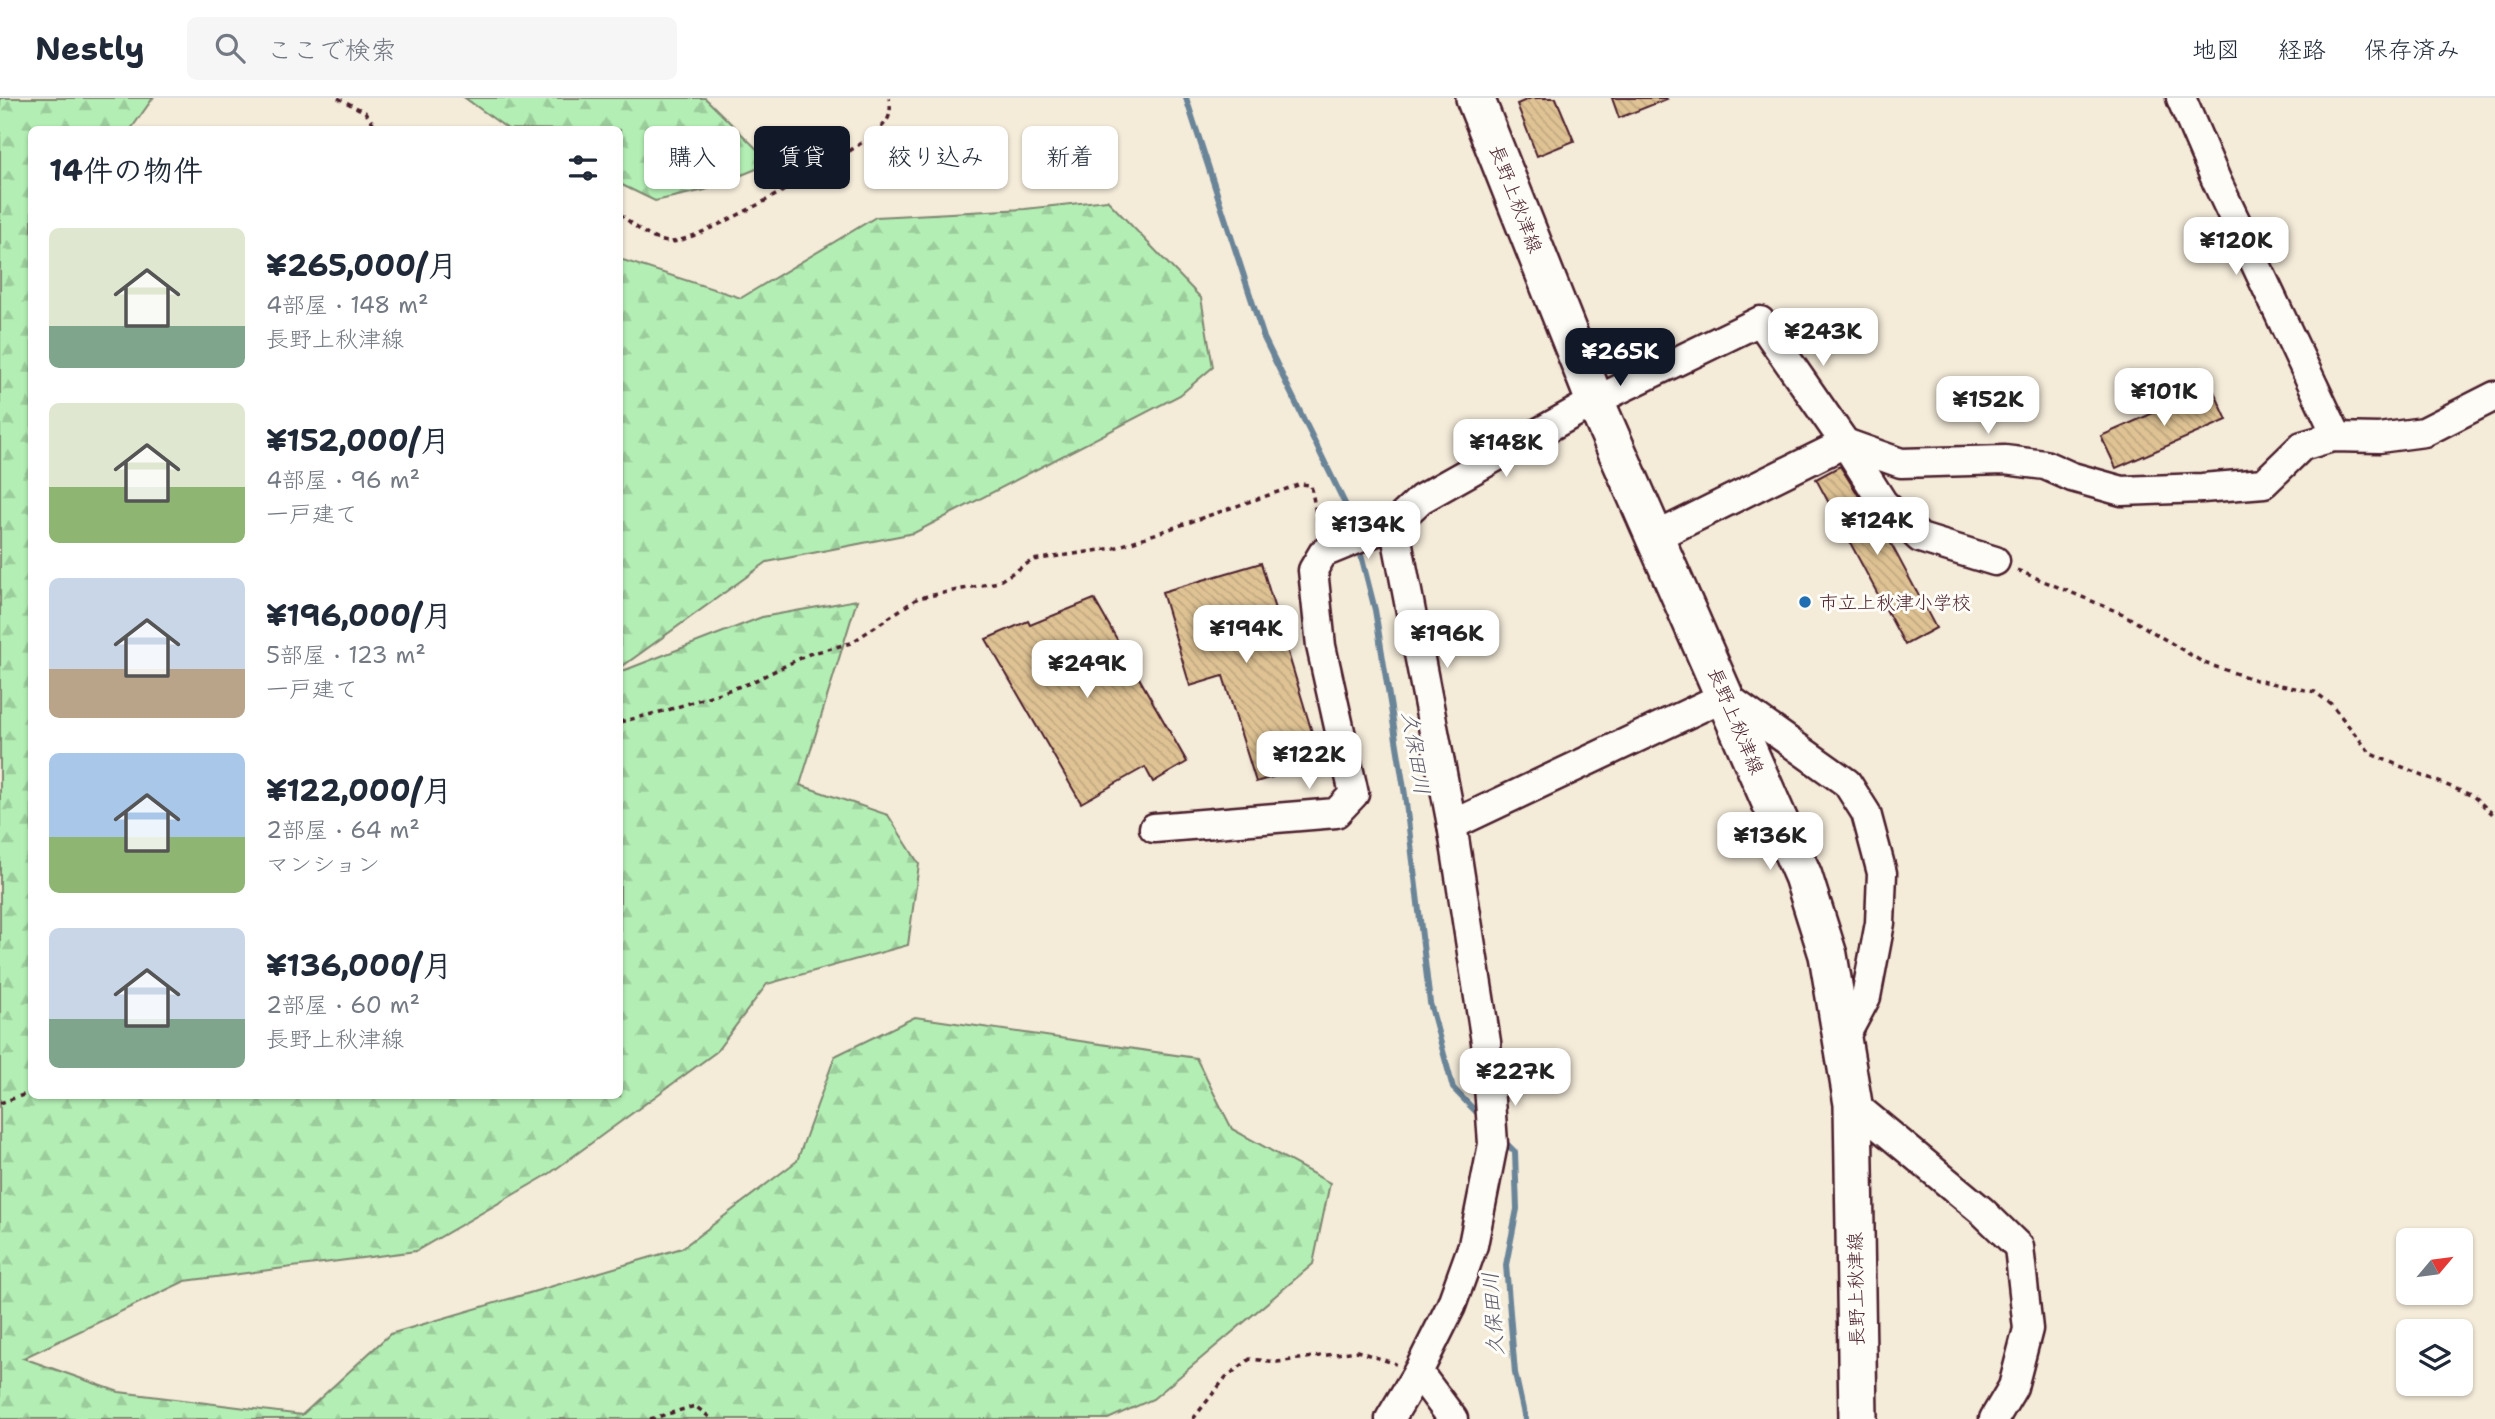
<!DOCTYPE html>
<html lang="ja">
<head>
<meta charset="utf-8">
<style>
  body { margin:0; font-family:"Shantell Sans","Klee One",sans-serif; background:#f6f6f7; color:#1f2937; height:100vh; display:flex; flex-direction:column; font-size:26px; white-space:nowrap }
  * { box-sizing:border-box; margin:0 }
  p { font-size:23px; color:#747a83 }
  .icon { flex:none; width:38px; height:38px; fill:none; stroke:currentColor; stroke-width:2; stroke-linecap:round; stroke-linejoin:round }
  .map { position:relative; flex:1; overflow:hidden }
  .panel { position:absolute; left:28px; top:28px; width:595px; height:973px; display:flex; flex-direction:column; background:#fff; border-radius:10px; box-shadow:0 2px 5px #0004 }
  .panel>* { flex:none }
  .banner { position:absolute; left:644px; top:28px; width:665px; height:63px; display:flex; gap:14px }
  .needle { width:46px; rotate:61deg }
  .buttons { position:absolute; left:2396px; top:1130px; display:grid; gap:14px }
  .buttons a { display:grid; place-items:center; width:77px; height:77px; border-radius:10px; background:#fff; box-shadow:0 2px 5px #0004; font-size:35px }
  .price { position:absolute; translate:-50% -60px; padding:0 16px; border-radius:14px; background:#fff; color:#222; font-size:23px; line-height:46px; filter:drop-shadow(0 2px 4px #0008) }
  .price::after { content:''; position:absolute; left:50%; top:42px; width:21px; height:16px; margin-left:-10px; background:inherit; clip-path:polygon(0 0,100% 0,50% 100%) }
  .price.current { background:#111827; color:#fff }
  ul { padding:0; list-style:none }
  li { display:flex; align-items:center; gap:21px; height:175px; padding:0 21px }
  li span { display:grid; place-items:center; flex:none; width:196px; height:140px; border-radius:10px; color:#555 }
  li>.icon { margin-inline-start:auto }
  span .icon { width:84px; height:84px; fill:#fffc; stroke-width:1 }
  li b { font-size:30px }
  h2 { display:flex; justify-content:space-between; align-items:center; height:84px; padding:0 21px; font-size:30px }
  .pill { padding:0 24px; border-radius:10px; background:#fff; box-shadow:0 2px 5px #0004; font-size:24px; line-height:63px }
  .pill.current { background:#111827; color:#fff }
  header { display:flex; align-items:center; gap:42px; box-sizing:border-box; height:98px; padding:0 35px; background:#fff; border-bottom:2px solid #e0e1e3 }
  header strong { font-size:33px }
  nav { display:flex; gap:38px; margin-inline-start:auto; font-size:24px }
  .search { width:490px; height:63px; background:#f6f6f7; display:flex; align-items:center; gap:18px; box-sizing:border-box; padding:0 24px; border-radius:10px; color:#747a83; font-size:26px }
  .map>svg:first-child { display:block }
</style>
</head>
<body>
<header>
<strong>Nestly</strong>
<div class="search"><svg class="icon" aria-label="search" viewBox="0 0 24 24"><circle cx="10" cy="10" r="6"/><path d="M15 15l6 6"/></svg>ここで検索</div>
<nav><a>地図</a><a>経路</a><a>保存済み</a></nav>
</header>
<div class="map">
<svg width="2495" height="1321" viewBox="0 0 2495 1321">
  <defs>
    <pattern id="forest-firs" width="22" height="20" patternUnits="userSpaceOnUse" patternTransform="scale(1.75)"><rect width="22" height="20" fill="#b3efb4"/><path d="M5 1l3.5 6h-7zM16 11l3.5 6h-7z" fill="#9bcc9b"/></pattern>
    <pattern id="building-back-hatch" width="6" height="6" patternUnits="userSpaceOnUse" patternTransform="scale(1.75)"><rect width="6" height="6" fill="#dfc394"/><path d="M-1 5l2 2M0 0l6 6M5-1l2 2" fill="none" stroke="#c1a780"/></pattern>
  </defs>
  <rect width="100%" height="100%" fill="#f4ebd9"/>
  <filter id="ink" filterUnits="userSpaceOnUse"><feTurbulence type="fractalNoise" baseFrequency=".0143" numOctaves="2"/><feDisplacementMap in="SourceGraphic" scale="14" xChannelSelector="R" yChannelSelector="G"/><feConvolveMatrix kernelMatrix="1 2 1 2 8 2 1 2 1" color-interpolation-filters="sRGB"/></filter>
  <g filter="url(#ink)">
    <g fill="url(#forest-firs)" stroke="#7e8770" stroke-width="2">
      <polygon points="0,0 153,0 131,31 32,32 32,998 620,998 620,574 762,519 857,502 800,687 888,717 919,766 908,847 767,886 716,954 549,1076 416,1153 185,1183 23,1260 119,1294 302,1317 390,1236 682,1150 797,1063 835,958 915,919 1196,960 1232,1031 1330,1085 1313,1166 1153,1301 1108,1321 0,1321"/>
      <polygon points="465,0 705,0 771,65 705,92 655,103 620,86 620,32 508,31"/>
      <polygon points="1107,102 1201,200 1213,269 1180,297 914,435 767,464 620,570 620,161 741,200 876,119 1025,111"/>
    </g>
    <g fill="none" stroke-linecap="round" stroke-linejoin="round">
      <g stroke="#6a8498" stroke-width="6">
        <polyline points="1186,0 1264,240 1352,420 1356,435"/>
        <polyline points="1359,449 1375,512 1405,697 1430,905 1453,990 1482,1020"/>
        <polyline points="1501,1040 1515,1054 1517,1111 1506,1167 1515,1275 1525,1321"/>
      </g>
    </g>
    <g fill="url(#building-back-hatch)" stroke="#4a1f2b" stroke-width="2">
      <polygon points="1531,0 1556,0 1574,43 1537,58 1517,6"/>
      <polygon points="1612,0 1666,0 1667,1 1619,20"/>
      <polygon points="2212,289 2227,322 2116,370 2101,338"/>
      <polygon points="1840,368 1869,414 1880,425 1936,530 1905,547 1816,381"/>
      <polygon points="1261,465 1321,664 1256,684 1223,578 1190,588 1162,494"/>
      <polygon points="1094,501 1187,664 1153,684 1145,669 1081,705 986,541 1028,523 1030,527"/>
    </g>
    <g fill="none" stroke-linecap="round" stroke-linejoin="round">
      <defs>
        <g id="minor">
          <polyline points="2181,0 2217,84 2337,338"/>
          <polyline points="1655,439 1845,345 1901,365 2005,362 2045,367 2072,379 2122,393 2202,390 2264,385 2302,348 2333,339 2379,340 2424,334 2495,298"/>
          <polyline points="1452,727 1725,598 1847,685 1866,715 1882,775 1880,825 1866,899 1844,940"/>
          <polyline points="1154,730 1336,715 1354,696 1321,548 1313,472 1323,455 1394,426 1421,401 1595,303 1760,223 1845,345 1883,405 1920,440 1995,463"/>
          <polyline points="1853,1006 1982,1113 2019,1149 2028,1231 2013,1289 1994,1321"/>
          <polyline points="1418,1274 1453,1321"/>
          <polyline points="1390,1321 1418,1274 1451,1208 1473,1147 1493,1046 1486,944 1452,727 1394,426"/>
        </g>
        <polyline id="major" points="1475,0 1595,303 1803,778 1828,857 1853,1006 1858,1321"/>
      </defs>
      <use href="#minor" stroke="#4a1f2b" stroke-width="33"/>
      <use href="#major" stroke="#4a1f2b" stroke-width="42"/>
      <g stroke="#4a1f2b" stroke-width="3.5" stroke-dasharray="5 5" stroke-linecap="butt">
        <polyline points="338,0 365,14 378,32"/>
        <path d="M620,116C634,127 651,144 671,144C699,144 868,49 885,25C891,18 891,9 889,0"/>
        <polyline points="2017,472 2123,516 2204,565 2256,582 2315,594 2331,606 2371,656 2473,698 2495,718"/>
        <polyline points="620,624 668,612 750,585 809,556 851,545 918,500 998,484 1033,462 1114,450 1301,386 1311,387 1319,433"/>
        <polyline points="0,1005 32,994"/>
        <polyline points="650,1321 695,1308 712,1321"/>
        <polyline points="1193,1321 1226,1279 1250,1261 1277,1264 1357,1253 1396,1266"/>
      </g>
      <use href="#minor" stroke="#fdfcf7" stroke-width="28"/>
      <use href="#major" stroke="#fdfcf7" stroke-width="37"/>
    </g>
  </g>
  <circle fill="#1f6fb2" stroke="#fdfcf7" stroke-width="2.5" cx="1805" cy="504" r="7"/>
  <g text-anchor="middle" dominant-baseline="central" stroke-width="6" stroke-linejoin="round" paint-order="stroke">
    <g font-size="19" fill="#4a1f2b" stroke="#fdfcf7">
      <text transform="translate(1516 101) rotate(69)">長野上秋津線</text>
      <text transform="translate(1736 623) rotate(67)">長野上秋津線</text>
      <text transform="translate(1856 1191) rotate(-91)">長野上秋津線</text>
    </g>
    <g font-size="19" fill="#4a1f2b" stroke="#fdfcf7" text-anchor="start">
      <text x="1819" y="504">市立上秋津小学校</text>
    </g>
    <g font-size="21" font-style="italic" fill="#5d5a6a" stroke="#fdfcf7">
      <text transform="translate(1416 655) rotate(81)">久保田川</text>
      <text transform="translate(1493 1216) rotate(-94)">久保田川</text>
    </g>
  </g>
</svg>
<div class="buttons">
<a><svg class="needle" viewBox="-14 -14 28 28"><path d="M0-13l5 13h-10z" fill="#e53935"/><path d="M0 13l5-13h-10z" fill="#747a83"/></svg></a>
<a><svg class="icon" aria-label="layers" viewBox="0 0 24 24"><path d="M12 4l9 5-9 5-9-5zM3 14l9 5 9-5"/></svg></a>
</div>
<b class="price" style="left:2236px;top:179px">¥120K</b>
<b class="price" style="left:1823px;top:270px">¥243K</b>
<b class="price current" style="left:1620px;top:290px">¥265K</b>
<b class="price" style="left:2164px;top:330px">¥101K</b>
<b class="price" style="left:1988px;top:338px">¥152K</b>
<b class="price" style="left:1506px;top:381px">¥148K</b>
<b class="price" style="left:1877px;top:459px">¥124K</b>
<b class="price" style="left:1368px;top:463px">¥134K</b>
<b class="price" style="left:1246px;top:567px">¥194K</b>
<b class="price" style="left:1447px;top:572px">¥196K</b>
<b class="price" style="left:1087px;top:602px">¥249K</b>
<b class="price" style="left:1309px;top:693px">¥122K</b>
<b class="price" style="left:1770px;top:774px">¥136K</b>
<b class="price" style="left:1515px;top:1010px">¥227K</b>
<div class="banner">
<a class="pill">購入</a>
<a class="pill current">賃貸</a>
<a class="pill">絞り込み</a>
<a class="pill">新着</a>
</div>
<section class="panel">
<h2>14件の物件<svg class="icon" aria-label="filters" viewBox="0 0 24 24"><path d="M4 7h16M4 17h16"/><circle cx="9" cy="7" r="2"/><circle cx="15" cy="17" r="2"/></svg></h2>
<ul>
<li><span style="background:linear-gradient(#dfe7d0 70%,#7fa58c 0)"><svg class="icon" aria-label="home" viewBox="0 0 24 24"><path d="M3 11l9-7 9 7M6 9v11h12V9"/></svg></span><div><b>¥265,000/月</b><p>4部屋 · 148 m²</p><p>長野上秋津線</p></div></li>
<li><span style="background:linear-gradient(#dfe7d0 60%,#8fb573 0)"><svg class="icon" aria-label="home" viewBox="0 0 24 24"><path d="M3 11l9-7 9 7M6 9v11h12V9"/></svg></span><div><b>¥152,000/月</b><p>4部屋 · 96 m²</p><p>一戸建て</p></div></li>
<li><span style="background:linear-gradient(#c9d6e8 65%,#b9a48a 0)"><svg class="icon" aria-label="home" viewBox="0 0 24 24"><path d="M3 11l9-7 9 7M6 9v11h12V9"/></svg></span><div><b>¥196,000/月</b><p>5部屋 · 123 m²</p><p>一戸建て</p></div></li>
<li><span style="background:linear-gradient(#a9c7e8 60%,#8fb573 0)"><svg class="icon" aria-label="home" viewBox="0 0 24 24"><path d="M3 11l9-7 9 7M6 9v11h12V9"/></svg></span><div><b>¥122,000/月</b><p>2部屋 · 64 m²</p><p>マンション</p></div></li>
<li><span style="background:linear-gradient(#c9d6e8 65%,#7fa58c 0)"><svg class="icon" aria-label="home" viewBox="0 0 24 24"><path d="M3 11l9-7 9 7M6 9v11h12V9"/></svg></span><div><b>¥136,000/月</b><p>2部屋 · 60 m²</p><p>長野上秋津線</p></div></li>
</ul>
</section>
</div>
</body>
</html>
